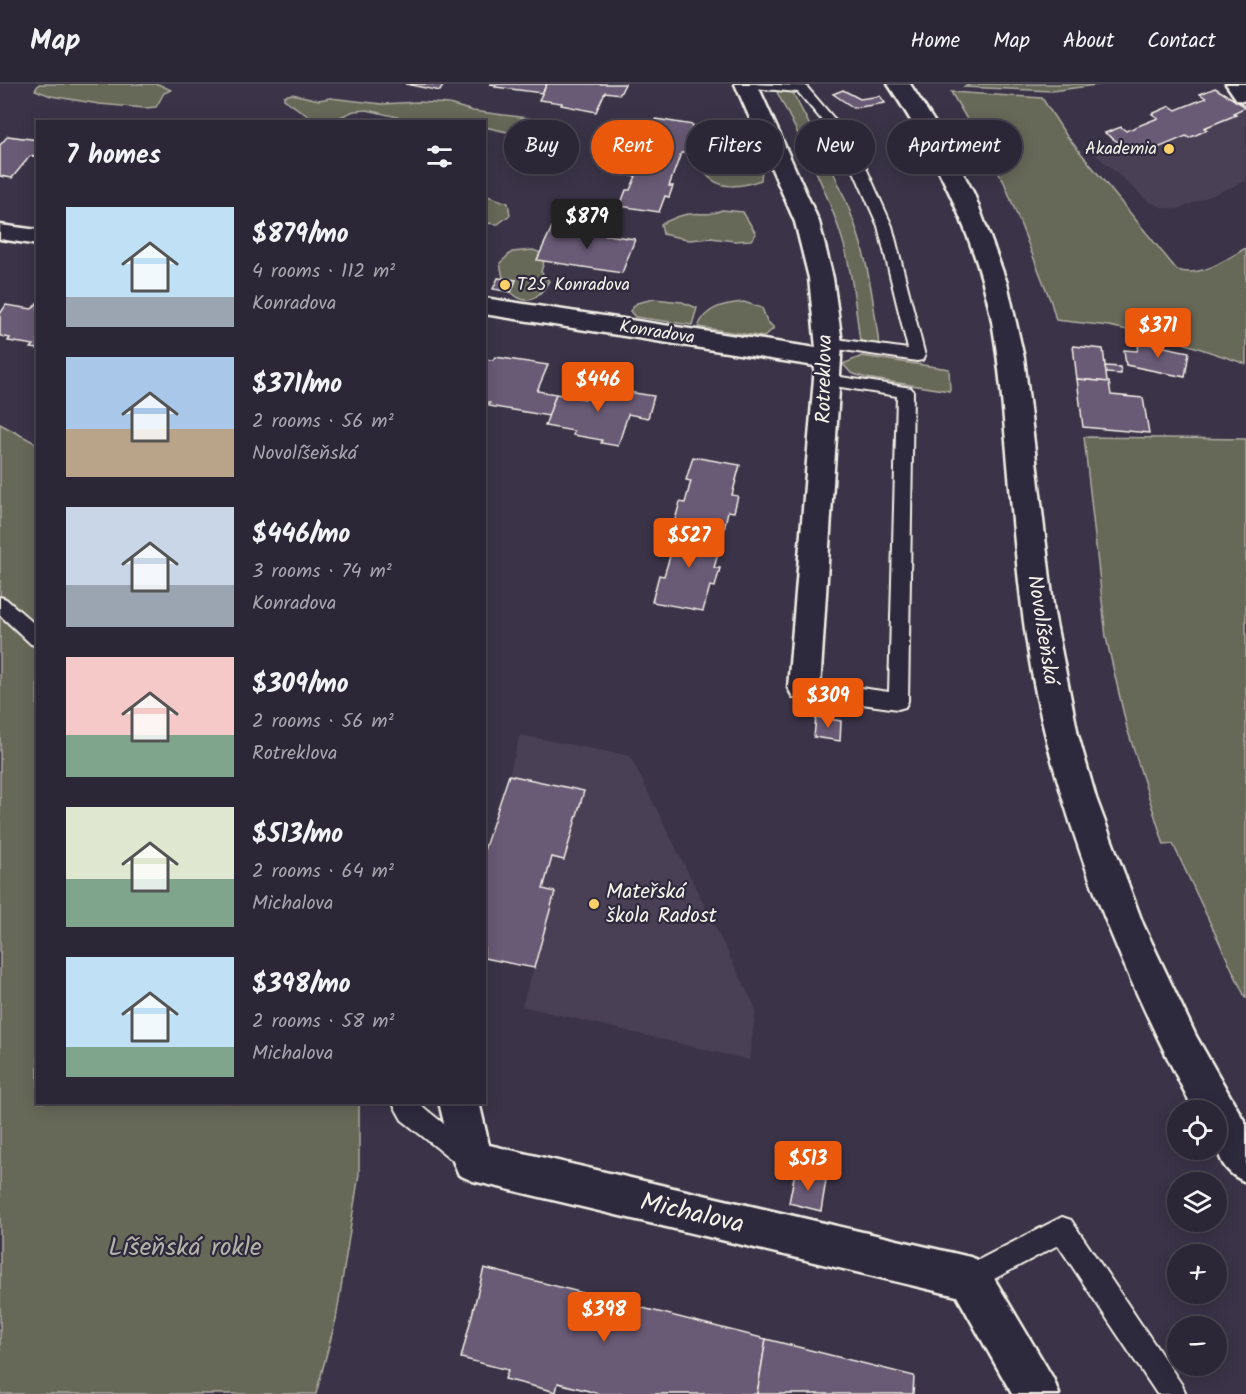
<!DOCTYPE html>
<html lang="en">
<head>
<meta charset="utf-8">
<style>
  body { margin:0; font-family:Kalam,sans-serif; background:#383342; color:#f1f3f6; height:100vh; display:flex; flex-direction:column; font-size:22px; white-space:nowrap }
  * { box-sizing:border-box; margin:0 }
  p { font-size:20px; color:#a6a5ad }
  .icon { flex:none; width:33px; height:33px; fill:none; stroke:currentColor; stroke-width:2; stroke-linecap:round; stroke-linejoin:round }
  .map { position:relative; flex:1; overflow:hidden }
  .sheet { position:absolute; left:36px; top:36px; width:450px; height:984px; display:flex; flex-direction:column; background:#2c2736; border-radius:0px; box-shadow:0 3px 15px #0003,0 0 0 2px #484451 }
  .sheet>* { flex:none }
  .guide { position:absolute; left:504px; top:36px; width:570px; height:54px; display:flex; gap:12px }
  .buttons { position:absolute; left:1167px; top:1016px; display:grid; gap:12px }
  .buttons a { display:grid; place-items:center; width:60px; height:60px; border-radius:50%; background:#2c2736; box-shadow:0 3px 15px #0003,0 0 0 2px #484451; font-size:30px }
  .price { position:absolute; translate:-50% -51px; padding:0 14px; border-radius:6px; background:#ea580c; color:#fff; font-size:20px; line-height:39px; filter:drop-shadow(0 2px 3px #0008) }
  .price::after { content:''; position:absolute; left:50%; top:36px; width:18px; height:14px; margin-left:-9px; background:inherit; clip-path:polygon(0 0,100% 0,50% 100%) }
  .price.current { background:#222; color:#fff }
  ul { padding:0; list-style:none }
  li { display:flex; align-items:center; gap:18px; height:150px; padding:0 30px }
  li span { display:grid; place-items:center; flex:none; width:168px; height:120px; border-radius:0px; color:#555 }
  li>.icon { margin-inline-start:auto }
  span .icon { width:72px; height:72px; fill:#fffc; stroke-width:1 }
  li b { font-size:26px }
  h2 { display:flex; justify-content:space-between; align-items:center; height:72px; padding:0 30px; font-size:26px }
  .pill { padding:0 21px; border-radius:27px; background:#2c2736; box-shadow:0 3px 15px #0003,0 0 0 2px #484451; font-size:21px; line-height:54px }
  .pill.current { background:#ea580c; color:#fff }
  header { display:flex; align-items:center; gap:36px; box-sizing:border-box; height:84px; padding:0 30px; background:#2c2736; border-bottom:2px solid #484451 }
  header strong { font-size:28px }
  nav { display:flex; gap:33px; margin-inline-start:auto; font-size:21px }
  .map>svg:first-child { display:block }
</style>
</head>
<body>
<header>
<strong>Map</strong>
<nav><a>Home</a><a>Map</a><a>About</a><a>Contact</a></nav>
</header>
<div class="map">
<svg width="1246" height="1310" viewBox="0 0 1246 1310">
  <rect width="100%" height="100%" fill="#3b3448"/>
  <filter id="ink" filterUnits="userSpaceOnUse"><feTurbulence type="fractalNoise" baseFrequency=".0167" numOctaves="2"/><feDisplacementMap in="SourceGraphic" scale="12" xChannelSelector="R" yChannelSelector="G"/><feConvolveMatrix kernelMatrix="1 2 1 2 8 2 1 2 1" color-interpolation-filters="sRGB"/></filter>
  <g filter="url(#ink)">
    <g fill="#493f56">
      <polygon points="1215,4 1246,23 1246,97 1179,125 1164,124 1149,118 1093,68 1093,64 1113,56 1105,49 1121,43 1127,46 1157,34 1152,30 1170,22 1176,26 1206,14 1200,10"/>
      <polygon points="520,651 630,672 756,925 749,976 522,922 533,885 485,874 509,691"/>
    </g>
    <g fill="#666758" stroke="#adaca0" stroke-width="1.5">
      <polygon points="39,0 158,0 171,6 164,9 156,23 145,24 99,20 51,12 35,6"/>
      <polygon points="972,0 1103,0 1052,7 963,3"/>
      <path d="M776,6L792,7C815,52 840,96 856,144C869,182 874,221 879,261L860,257C855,220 852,183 840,148C824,99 799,52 776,6Z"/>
      <path d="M951,8L1042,14L1066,51L1177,186C1202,194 1225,176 1246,164V280L1174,256L1109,242L1056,236L1051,218L1004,98Z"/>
      <polygon points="292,10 319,16 330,14 382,20 418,18 449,20 473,27 535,35 547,42 540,50 521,51 485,43 484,38 415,37 367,26 354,27 331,37 315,37 284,15 284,12"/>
      <path d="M736,69L751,76L762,86L761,96C741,103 719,107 705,89L715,78Z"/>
      <polygon points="485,111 508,119 510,131 498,140 485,139"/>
      <path d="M722,126L743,128L756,150L751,156L734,157L711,154L690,156L663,150L661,140C670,136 679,131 689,130C704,128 705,133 722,126Z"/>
      <path d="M533,166L541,169L544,177L541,188L549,197C540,212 528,225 511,208L516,196L503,194L500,179L512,168Z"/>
      <polygon points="654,215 682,218 697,224 692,241 635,233 630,227 637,219"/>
      <path d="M744,218L762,224L767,237L774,244L764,253L698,243C706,222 725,220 744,218Z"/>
      <polygon points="862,272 949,285 950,307 866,294 851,289 843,280"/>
      <polygon points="0,340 37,360 38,1018 359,1019 359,1090 336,1235 316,1310 0,1310"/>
      <polygon points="1084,353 1246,355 1246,915 1173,760 1164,761 1127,644 1106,553"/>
    </g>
    <g fill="#695a75" stroke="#f4f1e8" stroke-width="1.5">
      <polygon points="406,0 444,0 440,7"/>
      <polygon points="490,0 547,0 542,9 495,3 496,1"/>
      <polygon points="547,0 625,0 620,10 605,8 596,28 561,21 562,19 539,16"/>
      <polygon points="1215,4 1246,23 1233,29 1236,31 1204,44 1207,46 1189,54 1186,52 1153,66 1150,64 1135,70 1105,49 1121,43 1126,47 1158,34 1152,30 1170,22 1176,26 1206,14 1200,10"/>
      <polygon points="843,6 860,15 880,12 885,19 854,24 833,10"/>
      <polygon points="656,35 693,41 685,59 690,59 686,69 681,69 669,102 673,102 669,113 665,112 659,128 620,122 626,106 630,106 636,92 632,92 644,63 648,63 654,50 650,50"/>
      <polygon points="8,52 38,56 38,73 30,72 12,94 0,92 0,61"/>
      <polygon points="552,143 635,155 622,189 537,176"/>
      <polygon points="498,194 516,196 511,208 493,205"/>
      <polygon points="38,218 38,265 31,264 34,261 8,257 10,254 0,252 0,230 6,221 32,225"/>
      <polygon points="1140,258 1189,268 1185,293 1126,281 1124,266 1137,267"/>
      <polygon points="1073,262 1103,265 1107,298 1077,295"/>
      <polygon points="495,273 548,281 537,307 556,310 549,332 489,322 490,319 484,318 484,275 493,276"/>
      <polygon points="1105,282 1120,283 1121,290 1106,289"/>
      <polygon points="1077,295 1109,298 1111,311 1143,314 1149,349 1083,343"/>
      <polygon points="590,302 654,312 648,334 628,330 618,362 601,359 602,356 573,351 574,347 545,342 556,310 585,315"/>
      <polygon points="693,373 740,381 732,411 738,412 734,428 728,427 723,451 673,443 680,418 685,419 691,397 686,396"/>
      <polygon points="673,443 723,451 714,484 720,484 715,503 710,502 703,527 652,518 659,491 664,492 671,469 666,468"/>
      <polygon points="816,633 841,637 840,657 814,653"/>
      <polygon points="509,691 584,707 564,776 552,773 543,805 555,808 534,884 484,874 484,766"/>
      <polygon points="795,1088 826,1096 821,1127 789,1119"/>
      <polygon points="484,1184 766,1255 757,1310 600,1310 558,1299 556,1308 505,1295 508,1286 461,1274"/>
      <polygon points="766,1255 914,1292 913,1310 757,1310"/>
    </g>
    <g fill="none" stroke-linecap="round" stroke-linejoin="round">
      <defs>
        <g id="lane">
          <polygon points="747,0 806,2 855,59 892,142 925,272 922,276 917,277 824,263 821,259 829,254 908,265 878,142 842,60 798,8 753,4"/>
          <polygon points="828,291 905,303 911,304 913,308 908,617 905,623 898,625 804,612 797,610 795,604 797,598 804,596 889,608 897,312 822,300 820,296 822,292"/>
          <polygon points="0,513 6,515 38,543 38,562 31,560 0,531"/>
          <polygon points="392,1018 417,1018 476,1066 480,1074 476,1082 468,1086 460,1082 402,1036"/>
          <polygon points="1062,1133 1071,1136 1182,1301 1186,1310 1157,1310 1058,1161 979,1203 970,1207 961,1203 957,1194 961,1185"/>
        </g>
        <g id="street">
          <polygon points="735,0 757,0 819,138 833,194 842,259 820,604 815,613 804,617 793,613 788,604 815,282 484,230 484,214 816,264 809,194 795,138"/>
          <polygon points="1226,0 1246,0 1246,17 1237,16"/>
          <polygon points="0,141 38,146 38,161 0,155"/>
          <polygon points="439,1018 479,1018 489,1061 970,1173 985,1179 1053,1294 1059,1310 1012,1310 957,1212 473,1097 459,1091 453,1077"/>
        </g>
        <path id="secondary" d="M888,0H910L944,53L974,110L1007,199L1024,274L1054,529L1078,651L1096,714L1143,840L1196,952L1246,1040V1098C1213,1085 1216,1057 1216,1026H1194C1122,888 1061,743 1032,589C1018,512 1013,434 1006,357C1002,315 999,273 991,232C974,149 935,71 888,0Z"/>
      </defs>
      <use href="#lane" stroke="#f4f1e8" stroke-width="4"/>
      <use href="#street" stroke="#f4f1e8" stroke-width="5"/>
      <use href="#secondary" stroke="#f4f1e8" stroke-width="5"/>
      <use href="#lane" fill="#2f2a3d" fill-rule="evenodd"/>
      <use href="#street" fill="#2f2a3d" fill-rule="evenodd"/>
      <use href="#secondary" fill="#2f2a3d" fill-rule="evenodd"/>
    </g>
  </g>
  <g fill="#ffd166" stroke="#2f2a3d" stroke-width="2">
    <circle cx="1169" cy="65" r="6"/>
    <circle cx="505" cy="201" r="6"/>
    <circle cx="594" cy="820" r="6"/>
  </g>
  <g text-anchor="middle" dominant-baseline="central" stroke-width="4.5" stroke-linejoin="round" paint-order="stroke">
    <g font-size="18" fill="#f4f1e8" stroke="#2f2a3d" text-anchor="end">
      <text x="1157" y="65">Akademia</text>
      <text x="517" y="201" text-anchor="start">T25 Konradova</text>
    </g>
    <g font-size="18" fill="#f4f1e8" stroke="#2f2a3d">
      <text transform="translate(657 249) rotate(9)">Konradova</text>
    </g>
    <g font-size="21" fill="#f4f1e8" stroke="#2f2a3d">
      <text transform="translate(825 295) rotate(-89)">Rotreklova</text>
      <text transform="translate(1042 546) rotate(81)">Novolíšeňská</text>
    </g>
    <g font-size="21" fill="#f4f1e8" stroke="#2f2a3d" text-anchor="start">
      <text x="606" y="808">Mateřská<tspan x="606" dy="24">škola Radost</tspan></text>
    </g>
    <g font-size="26" fill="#f4f1e8" stroke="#2f2a3d">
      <text transform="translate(692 1130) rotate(13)">Michalova</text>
    </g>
    <g font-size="26" fill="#b4b3a7" stroke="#2f2a3d">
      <text x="185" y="1164">Líšeňská rokle</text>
    </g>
  </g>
</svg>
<div class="buttons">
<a><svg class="icon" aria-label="locate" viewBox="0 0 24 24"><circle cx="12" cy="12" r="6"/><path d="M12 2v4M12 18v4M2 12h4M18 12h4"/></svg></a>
<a><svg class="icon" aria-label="layers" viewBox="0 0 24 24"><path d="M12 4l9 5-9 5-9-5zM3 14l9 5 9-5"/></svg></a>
<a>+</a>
<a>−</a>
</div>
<b class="price current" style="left:587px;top:166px">$879</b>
<b class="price" style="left:1158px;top:275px">$371</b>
<b class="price" style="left:598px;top:329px">$446</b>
<b class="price" style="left:689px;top:485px">$527</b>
<b class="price" style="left:828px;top:645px">$309</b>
<b class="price" style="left:808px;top:1108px">$513</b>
<b class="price" style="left:604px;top:1259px">$398</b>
<div class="guide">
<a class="pill">Buy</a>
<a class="pill current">Rent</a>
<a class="pill">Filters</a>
<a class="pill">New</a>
<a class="pill">Apartment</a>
</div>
<section class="sheet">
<h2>7 homes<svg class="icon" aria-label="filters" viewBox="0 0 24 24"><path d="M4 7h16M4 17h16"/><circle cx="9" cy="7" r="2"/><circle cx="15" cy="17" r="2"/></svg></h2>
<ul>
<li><span style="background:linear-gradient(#bfe0f5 75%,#9aa5b1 0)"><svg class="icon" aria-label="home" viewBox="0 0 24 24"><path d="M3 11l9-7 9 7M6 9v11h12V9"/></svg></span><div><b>$879/mo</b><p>4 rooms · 112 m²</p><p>Konradova</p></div></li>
<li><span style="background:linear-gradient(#a9c7e8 60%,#b9a48a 0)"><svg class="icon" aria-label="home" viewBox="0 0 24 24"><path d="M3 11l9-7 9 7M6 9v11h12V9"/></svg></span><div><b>$371/mo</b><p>2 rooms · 56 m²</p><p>Novolíšeňská</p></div></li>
<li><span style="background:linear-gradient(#c9d6e8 65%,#9aa5b1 0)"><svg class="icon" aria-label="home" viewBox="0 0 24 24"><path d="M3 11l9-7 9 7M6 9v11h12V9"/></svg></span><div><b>$446/mo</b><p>3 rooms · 74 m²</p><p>Konradova</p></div></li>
<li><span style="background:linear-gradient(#f6c9c9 65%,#7fa58c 0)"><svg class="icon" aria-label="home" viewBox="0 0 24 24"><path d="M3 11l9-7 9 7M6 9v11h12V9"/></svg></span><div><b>$309/mo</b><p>2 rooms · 56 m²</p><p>Rotreklova</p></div></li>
<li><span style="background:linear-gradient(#dfe7d0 60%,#7fa58c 0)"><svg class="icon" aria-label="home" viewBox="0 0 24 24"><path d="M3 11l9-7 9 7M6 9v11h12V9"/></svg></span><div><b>$513/mo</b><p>2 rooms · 64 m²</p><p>Michalova</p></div></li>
<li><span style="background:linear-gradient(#bfe0f5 75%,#7fa58c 0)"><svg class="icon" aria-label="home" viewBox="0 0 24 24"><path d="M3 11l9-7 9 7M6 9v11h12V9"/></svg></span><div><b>$398/mo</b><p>2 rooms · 58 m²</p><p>Michalova</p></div></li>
</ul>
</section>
</div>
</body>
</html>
